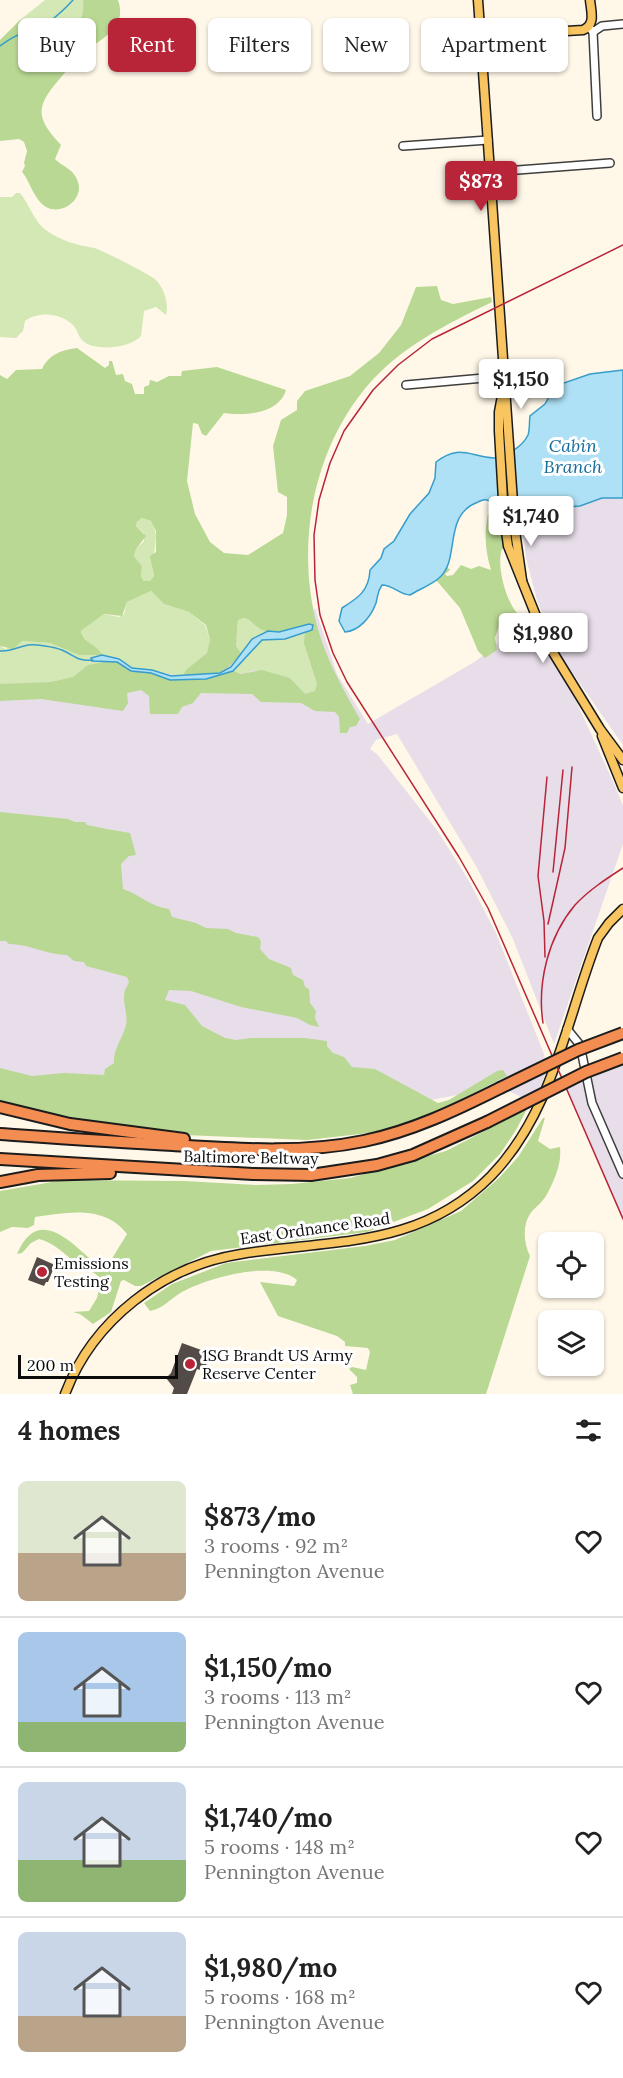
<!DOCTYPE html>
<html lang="en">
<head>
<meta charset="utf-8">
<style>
  body { margin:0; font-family:Lora,serif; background:#f6f6f6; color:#222; height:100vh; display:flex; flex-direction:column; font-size:22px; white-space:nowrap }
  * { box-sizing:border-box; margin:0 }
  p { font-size:20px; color:#767676 }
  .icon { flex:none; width:33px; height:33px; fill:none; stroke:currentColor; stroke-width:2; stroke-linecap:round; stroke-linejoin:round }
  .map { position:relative; height:1394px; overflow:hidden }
  .sheet { display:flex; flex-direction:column; background:#fff; flex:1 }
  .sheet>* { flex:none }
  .banner { position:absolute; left:18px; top:18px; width:588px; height:54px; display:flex; gap:12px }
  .tools { position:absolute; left:538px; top:1232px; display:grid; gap:12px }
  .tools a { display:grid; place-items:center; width:66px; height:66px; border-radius:9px; background:#fff; box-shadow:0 2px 4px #0004; font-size:30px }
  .scale { position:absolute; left:18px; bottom:15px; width:160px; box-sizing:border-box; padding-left:6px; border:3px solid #0b0b0b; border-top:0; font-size:16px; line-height:21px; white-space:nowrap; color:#0b0b0b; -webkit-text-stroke:4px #fff; paint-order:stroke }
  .price { position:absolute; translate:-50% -51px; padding:0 14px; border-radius:6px; background:#fff; color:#222; font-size:20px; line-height:39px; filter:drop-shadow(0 2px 3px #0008) }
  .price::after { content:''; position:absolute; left:50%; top:36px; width:18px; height:14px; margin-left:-9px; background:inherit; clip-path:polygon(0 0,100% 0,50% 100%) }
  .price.active { background:#b82539; color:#fff }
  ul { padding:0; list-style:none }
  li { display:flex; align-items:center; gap:18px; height:150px; padding:0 18px }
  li+li { border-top:2px solid #e0e0e0 }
  li span { display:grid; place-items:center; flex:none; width:168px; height:120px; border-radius:9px; color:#555 }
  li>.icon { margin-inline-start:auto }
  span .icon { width:72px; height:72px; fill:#fffc; stroke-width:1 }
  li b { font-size:26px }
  h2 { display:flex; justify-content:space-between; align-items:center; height:72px; padding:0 18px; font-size:26px }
  .pill { padding:0 21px; border-radius:9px; background:#fff; box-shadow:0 2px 4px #0004; font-size:21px; line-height:54px }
  .pill.active { background:#b82539; color:#fff }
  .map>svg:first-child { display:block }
</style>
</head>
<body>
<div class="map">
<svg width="623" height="1394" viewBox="0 0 623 1394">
  <rect width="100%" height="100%" fill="#fff8e9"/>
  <g fill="#e8deea">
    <polygon points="602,498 623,498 623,745 557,651 537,600 526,558 523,531 527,511 580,506"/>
    <polygon points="315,608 337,674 368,724 476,661 530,617 540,640 575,699 616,788 623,806 623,844 554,1044 513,939 476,866 397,734 376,740 370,749 377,754 437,830 469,881 496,933 544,1054 546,1072 534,1104 490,1081 463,1094 409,1104 0,1080 0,681 69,659 259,636 309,619"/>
    <polygon points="623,1058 623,1219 565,1086"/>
  </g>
  <g fill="#d3e8b4">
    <path d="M45,0H83L85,12L79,28C66,35 50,40 37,30C31,26 27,21 20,20Z"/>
    <path d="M16,193H20C30,205 34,222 47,231C62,241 77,245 94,248C100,249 153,276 156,280C164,288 169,304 166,315L156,307L144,311L141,336C131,348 95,352 83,341C78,337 78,330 73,325C60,313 39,311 25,321L23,331L16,338L0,337V197H12Z"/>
    <path d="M142,518L151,521C163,539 148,558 154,576L150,581H144L141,577L142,566L134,556L136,549L144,541V533L136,526L137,522Z"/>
    <path d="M151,591L164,604L189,612L205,625L210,640L207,653L186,670L183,676L132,668L119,659L92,661H109L88,665L73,677L51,682L0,684V646L6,649L22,641L50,643L79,655H101C95,644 83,642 81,631L104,614L119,617L124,614L127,602Z"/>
    <polygon points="246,618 258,628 268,631 252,639 241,653 236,647 238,620"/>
    <polygon points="305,632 309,659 317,684 315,691 305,694 290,678 254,670 246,673 234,673 233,671 262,640"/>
  </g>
  <g fill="#b9d893" fill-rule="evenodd">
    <path d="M83,0H118C128,28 102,38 84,52C76,59 69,68 62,76C36,106 34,116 61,145L55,159C63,167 74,169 78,182C84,199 62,216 46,207C34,200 30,181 22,172L25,166L24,163L27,151L24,142L19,139L0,141V40L20,20C29,21 33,29 41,33C67,45 86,27 83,0Z"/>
    <path d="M437,286L441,300L453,304L491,297L492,302C447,324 401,347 368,385C312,451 295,546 318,629C327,661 344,691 360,719L356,726L350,727L347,733H340L339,717L335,712L315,711L301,703L261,702L252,694L201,693L193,703L182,707L178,714H150L149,696L141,690L127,693L128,703L123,711L41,699L0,701V684L51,682L73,677L88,665L109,661L117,662L131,671L151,673L177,680L206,679L233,671L241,674L262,670L290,678L305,694L315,691L317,684L304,643L305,632L314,627L309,624C293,628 272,638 257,627C253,624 250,620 245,618L238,620L236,646L241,653C222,679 213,674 183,676L186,670L207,653L210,640L206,625L189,612L164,604L151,591L127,602L122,616L104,614L81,631C83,643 97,644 102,655H79L50,643L22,641L13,649L0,646V375L7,379L16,370L42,369C49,354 62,350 77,348L105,368L109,365V361H112L116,375L123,374L125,381L132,384L135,394H144V387L149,385L150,380L157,382L169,376H181L182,371L217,367L286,390C279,414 245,416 224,413L206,436L202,434L198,424L193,423L187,481L195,514L210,542L224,553L248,555L283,533L287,515V497L278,492L273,446L281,420L297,410V401L305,391L350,376L379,353L401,325L416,287ZM142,518L151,521L156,531V552L150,556L154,576L150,581H144L141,577L142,566L134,556L136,549L146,536L136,526L137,522Z"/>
    <path d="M488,514H499L505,548L502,549C496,565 506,603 519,615L517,619L509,625L502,623L499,626L495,638L497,650L485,658L478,651L460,608L436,580L440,578L446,566L450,570L445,574L447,576L453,575L461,565L471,569L479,566L491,570C485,550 484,534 488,514Z"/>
    <path d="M0,812L68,819L75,822H85L87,825C102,828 117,831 130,833L136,855L129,856L121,864L123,889C141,895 149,906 169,909L172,917L196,923L206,928L228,929L236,933L258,937L261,941L260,949L269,959L291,968L293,975L303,980L305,987L309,989L310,1003L316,1011L315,1018L319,1027L310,1025L297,1018L241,1007L191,991L169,990L165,1000L185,1005L202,1026L225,1038L236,1040L251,1038H305L327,1041V1046L333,1053L344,1057L352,1067L375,1069L438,1103L449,1100L497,1071L503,1070L507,1076L443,1109L387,1131L307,1140L184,1135L88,1121L0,1102V1068L32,1076L64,1073L104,1075L105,1069L114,1063C113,1050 122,1039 125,1028C130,1016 121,1003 125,990C126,987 128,985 129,982L127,977L86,966L84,962L74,961L67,955C46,955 30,944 9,944L6,941H0Z"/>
    <path d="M527,1109L516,1130L500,1154L473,1181L428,1209L367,1232L211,1251L141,1286H135L124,1280L121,1281L111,1312L93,1324L80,1314L73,1312L89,1311L97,1298L101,1279C94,1271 85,1269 76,1263C64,1254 55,1243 39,1239L31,1243L22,1253L17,1254C38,1204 72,1243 97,1265H108L127,1234C105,1205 68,1212 35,1217L34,1225L28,1228L12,1227L0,1232V1191L64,1180L185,1181L256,1185L292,1184L350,1178L446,1151Z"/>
    <path d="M543,1118H545L538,1141L550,1149L560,1147C562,1164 554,1181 546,1196C541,1204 534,1208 530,1214C522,1226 524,1244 530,1256L486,1394H353L350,1385L357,1383V1377L349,1369L352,1367L366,1370L370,1352L368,1348L345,1346V1342L337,1336L278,1316L260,1282L294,1286L297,1280C274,1259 207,1278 182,1292C171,1298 163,1309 150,1311L144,1303L172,1284L226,1263L365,1246L395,1240L461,1211L499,1178L518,1157Z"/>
  </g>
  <g fill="#aee1f5" stroke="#369dcc" stroke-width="1.5">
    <path d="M623,370V498H602L580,506L501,512C496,509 491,501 487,500C483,499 481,501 478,502C442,515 461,560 439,578C433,584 418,590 410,595C400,595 393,585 382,585C377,592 378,596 376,603C371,617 359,631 345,632L339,621L342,608C358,598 369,591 370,570L381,558L384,549L394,541L410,514L429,493L435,478L436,462C459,444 469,456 494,458C505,458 523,446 528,435C530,430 529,422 530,416L545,404L555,386L590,374Z"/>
    <polygon points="309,624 313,625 312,630 285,639 262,640 233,671 206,679 170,680 151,673 131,671 117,662 92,661 91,658 102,655 119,659 132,668 152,670 171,676 220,673 231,667 252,639 268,631 279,632"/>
  </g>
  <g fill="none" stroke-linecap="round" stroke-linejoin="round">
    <g stroke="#369dcc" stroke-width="1.5">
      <path d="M0,46C11,38 18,34 30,31C46,27 62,12 73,0"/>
      <path d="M0,651C11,652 17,647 28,645C36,644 54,647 62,650C74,655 78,662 93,660"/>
    </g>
  </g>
  <g fill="#534b47">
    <polygon points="37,1257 55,1265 48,1282 46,1282 44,1286 28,1280"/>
    <polygon points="182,1343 204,1351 206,1354 204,1355 208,1360 204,1371 197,1369 187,1394 172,1394 174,1388 166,1378 171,1373"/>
  </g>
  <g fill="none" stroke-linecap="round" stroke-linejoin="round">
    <defs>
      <g id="minor">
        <polyline points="589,27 593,32 597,116"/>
        <polyline points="593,32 602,26 623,24"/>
        <polyline points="403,146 488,140"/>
        <polyline points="491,172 610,163"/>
        <polyline points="406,385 506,376"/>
        <polyline points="567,1029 580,1045 592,1103 623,1174"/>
      </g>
      <g id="major">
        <polyline points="478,0 515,531 522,580"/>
        <path d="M481,36L583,30C596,25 591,11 590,0"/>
        <polyline points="504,385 499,412 499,431 504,517 508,546 546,641 600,729 623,760"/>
        <polyline points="602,736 623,788"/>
        <path d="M65,1394C93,1320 163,1266 241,1254C333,1239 419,1249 491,1176C554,1111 566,1019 598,938L609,923L623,909"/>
      </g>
      <g id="highway">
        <polyline points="0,1107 70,1124 184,1139"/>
        <path d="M0,1134C58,1138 115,1142 173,1145C238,1149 301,1154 364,1141C412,1131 456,1110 500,1088"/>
        <polyline points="0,1159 253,1174 311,1175 377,1165 413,1155 487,1122"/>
        <polyline points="0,1182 38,1175 110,1173"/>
      </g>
    </defs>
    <use href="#minor" stroke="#3e3e3e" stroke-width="10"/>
    <use href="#major" stroke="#1c1c1c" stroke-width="11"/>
    <use href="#highway" stroke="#1c1c1c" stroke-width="14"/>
    <use href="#minor" stroke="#fff" stroke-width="7"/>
    <use href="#major" stroke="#f8c560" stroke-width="8"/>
    <use href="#highway" stroke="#f38d52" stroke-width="10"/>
    <g stroke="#b82539" stroke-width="1.5">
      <polyline points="623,245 432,339 398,365 373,390 344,431 330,463 319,500 314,535 315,580 320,615 333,653 347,682 459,857 488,908 623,1219"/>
      <polyline points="553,872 563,770"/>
      <polyline points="548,924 565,848 572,767"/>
      <polyline points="545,957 544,921 538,876 547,777"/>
      <path d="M543,1023C537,983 548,937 575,905C589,890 606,879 623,868"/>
    </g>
    <defs>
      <g id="highway-bridge">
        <polyline points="500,1088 578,1050 623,1033"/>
        <polyline points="487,1122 586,1072 623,1058"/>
      </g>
    </defs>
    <use href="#highway-bridge" stroke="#1c1c1c" stroke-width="14" stroke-linecap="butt"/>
    <use href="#highway-bridge" stroke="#f38d52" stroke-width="10"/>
  </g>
  <g fill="#b82539" stroke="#fff" stroke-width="2">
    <circle cx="42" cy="1272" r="6"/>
    <circle cx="190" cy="1364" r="6"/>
  </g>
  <g text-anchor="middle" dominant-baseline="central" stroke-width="6" stroke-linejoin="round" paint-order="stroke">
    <g font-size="16" fill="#0b0b0b" stroke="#fff">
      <text transform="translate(251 1157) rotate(1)">Baltimore Beltway</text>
      <text transform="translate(315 1228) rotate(-8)">East Ordnance Road</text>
    </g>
    <g font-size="16" fill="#0b0b0b" stroke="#fff" text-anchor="start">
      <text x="54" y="1263">Emissions<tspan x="54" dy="18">Testing</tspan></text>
      <text x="202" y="1355">1SG Brandt US Army<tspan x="202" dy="18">Reserve Center</tspan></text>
    </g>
    <g font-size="18" font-style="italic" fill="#166d9a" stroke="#fff">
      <text x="573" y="445">Cabin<tspan x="573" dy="21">Branch</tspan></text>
    </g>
  </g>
</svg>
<div class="tools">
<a><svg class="icon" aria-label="locate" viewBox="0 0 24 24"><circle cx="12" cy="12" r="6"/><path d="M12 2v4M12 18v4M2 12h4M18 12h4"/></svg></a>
<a><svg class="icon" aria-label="layers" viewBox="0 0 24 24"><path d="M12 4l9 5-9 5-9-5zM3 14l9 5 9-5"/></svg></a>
</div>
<div class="scale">200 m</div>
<b class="price active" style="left:481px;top:212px">$873</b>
<b class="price" style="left:521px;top:410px">$1,150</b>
<b class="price" style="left:531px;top:547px">$1,740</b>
<b class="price" style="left:543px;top:664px">$1,980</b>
<div class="banner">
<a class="pill">Buy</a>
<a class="pill active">Rent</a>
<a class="pill">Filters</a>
<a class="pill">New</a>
<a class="pill">Apartment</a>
</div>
</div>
<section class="sheet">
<h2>4 homes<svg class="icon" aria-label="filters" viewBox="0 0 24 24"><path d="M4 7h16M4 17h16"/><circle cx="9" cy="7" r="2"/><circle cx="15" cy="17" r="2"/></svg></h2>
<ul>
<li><span style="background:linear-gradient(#dfe7d0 60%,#b9a48a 0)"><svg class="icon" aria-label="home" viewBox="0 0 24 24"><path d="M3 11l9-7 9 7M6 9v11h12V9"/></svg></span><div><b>$873/mo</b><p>3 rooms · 92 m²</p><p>Pennington Avenue</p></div><svg class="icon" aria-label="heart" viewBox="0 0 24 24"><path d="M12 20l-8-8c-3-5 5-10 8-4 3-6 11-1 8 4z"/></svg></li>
<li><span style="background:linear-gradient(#a9c7e8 75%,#8fb573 0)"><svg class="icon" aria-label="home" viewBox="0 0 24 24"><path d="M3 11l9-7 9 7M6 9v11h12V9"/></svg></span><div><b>$1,150/mo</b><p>3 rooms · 113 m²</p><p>Pennington Avenue</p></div><svg class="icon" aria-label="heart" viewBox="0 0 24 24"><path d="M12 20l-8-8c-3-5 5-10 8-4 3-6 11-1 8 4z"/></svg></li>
<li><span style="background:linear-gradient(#c9d6e8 65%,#8fb573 0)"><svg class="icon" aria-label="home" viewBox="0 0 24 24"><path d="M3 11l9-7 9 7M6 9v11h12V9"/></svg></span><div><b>$1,740/mo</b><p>5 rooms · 148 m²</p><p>Pennington Avenue</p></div><svg class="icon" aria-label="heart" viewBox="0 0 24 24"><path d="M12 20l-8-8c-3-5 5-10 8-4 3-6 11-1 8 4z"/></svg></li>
<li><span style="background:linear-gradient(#c9d6e8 70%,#b9a48a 0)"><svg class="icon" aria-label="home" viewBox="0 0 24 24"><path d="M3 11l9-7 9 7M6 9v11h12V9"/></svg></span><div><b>$1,980/mo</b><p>5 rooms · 168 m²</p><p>Pennington Avenue</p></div><svg class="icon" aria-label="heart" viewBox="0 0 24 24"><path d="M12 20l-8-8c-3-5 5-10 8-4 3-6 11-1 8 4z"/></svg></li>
</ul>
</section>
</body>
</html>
